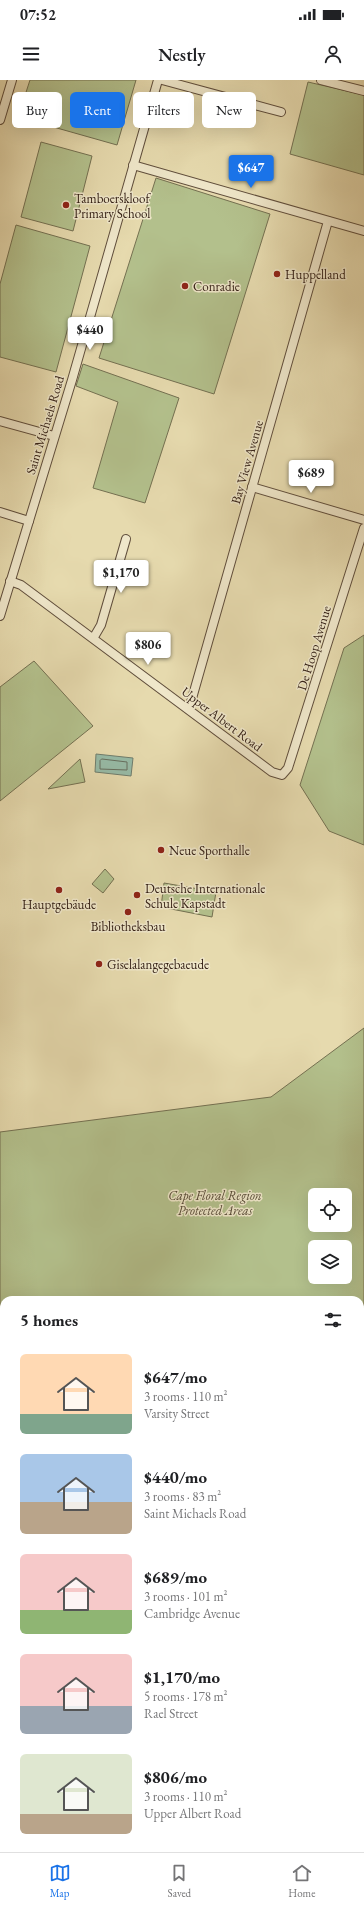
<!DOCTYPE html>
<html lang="en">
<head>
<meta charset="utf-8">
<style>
  body { margin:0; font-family:"EB Garamond",serif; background:#f2f2f2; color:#202124; height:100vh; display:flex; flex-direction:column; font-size:15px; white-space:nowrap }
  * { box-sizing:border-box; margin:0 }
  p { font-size:13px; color:#757577 }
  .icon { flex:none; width:22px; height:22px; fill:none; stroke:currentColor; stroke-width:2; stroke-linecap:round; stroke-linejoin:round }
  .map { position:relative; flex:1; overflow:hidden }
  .sheet { position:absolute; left:0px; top:1216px; width:364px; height:556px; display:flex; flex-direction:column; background:#fff; border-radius:12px 12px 0 0; box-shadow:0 4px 16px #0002 }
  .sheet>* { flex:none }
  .hud { position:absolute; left:12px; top:12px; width:340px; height:36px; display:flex; gap:8px }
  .fabs { position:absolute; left:308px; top:1108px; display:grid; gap:8px }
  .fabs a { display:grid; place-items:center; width:44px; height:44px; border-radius:6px; background:#fff; box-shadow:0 4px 16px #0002; font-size:20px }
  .price { position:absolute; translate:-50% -34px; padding:0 9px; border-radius:4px; background:#fff; color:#222; font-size:13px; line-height:26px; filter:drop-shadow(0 1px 2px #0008) }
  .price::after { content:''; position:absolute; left:50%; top:24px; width:12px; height:9px; margin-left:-6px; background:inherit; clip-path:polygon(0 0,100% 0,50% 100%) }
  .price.on { background:#1a73e8; color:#fff }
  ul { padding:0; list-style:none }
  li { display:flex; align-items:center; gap:12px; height:100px; padding:0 20px }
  li span { display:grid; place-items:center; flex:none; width:112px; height:80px; border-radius:6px; color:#555 }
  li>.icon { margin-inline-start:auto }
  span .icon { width:48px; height:48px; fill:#fffc; stroke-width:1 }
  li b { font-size:17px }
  h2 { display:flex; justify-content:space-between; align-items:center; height:48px; padding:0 20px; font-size:17px }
  .tag { padding:0 14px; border-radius:6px; background:#fff; box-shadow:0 4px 16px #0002; font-size:14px; line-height:36px }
  .tag.on { background:#1a73e8; color:#fff }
  .status { display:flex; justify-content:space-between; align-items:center; height:28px; padding:0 20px; background:#fff; direction:ltr }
  .status svg { height:11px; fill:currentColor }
  header { display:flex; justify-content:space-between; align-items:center; height:52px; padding:0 20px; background:#fff; font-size:18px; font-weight:600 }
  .dock { display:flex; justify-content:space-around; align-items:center; height:56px; border-top:1px solid #e0e0e0; background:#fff; font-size:11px; color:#757577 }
  .dock a { display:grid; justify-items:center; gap:2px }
  .dock .on { color:#1a73e8 }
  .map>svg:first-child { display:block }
</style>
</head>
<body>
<div class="status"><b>07:52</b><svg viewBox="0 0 49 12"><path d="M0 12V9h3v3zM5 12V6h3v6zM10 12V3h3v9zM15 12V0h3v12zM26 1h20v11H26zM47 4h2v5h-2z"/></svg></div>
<header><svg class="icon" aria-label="menu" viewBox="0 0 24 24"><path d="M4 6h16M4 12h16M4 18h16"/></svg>Nestly<svg class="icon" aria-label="person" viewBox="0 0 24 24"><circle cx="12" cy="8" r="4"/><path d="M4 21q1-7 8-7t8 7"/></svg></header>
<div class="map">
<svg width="364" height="1772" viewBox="0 0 364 1772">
  <rect width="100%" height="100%" fill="#e6daae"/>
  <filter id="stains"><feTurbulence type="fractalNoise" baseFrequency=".005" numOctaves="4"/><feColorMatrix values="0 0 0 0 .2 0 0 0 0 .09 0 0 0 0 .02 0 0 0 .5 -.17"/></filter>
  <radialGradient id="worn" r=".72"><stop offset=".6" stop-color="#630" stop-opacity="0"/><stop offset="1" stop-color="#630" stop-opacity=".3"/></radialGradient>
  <g fill="#b3c08c" stroke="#747051" fill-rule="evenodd">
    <polygon points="30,0 136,0 117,65 18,37"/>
    <polygon points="308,2 364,15 364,95 290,74"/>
    <polygon points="41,62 92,76 73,151 21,137"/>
    <polygon points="156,98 270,134 214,314 99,278"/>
    <polygon points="16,145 90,166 56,292 0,277 0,204"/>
    <polygon points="83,284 179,318 145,423 93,408 118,322 76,306"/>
    <polygon points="364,555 364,765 329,751 300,705 344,568"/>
    <polygon points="34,581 93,646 0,721 0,607"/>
    <polygon points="80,679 85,702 48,709"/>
    <polygon points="105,789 114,799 103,813 92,804"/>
    <polygon points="164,803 216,812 212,837 161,827"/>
    <path d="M364,948V1772H0V1052L271,1017ZM315,1115H345V1145H315ZM315,1167H345V1197H315ZM4,1220H360V1768H4Z"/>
  </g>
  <polygon fill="#97bba7" stroke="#6f7d6d" points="96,674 133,678 131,696 95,692"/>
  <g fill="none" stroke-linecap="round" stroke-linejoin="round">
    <polygon stroke="#666e5e" stroke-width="1" points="102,679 127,682 127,690 100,689 100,681"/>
    <defs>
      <g id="minor">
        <polyline points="162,0 281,32"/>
        <polyline points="321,0 364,11"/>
        <polyline points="0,40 12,0"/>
        <polyline points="133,85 364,151"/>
        <polyline points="0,341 54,356"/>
        <polyline points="252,407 364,440"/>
        <polyline points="0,432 29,441"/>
        <polyline points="10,501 21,505 272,692 282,695 288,688 364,448"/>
        <polyline points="0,536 72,300 158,0"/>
        <polyline points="94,557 101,545 126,459"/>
        <polyline points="189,629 328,141"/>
      </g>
    </defs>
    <use href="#minor" stroke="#604e3c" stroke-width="10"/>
    <use href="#minor" stroke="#efe7ca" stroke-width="8"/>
  </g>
  <g fill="#8f2418" stroke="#efe7ca" stroke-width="1.5">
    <circle cx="66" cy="125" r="4"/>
    <circle cx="277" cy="194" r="4"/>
    <circle cx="185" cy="206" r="4"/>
    <circle cx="161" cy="770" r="4"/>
    <circle cx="59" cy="810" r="4"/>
    <circle cx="137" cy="815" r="4"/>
    <circle cx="128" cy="832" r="4"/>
    <circle cx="99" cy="884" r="4"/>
  </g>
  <g text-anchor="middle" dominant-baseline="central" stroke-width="3" stroke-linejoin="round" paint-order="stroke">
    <g font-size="13" fill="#342016" stroke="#efe7ca" text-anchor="start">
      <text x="74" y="118">Tamboerskloof<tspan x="74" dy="15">Primary School</tspan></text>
      <text x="285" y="194">Huppelland</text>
      <text x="193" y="206">Conradie</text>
      <text x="169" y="770">Neue Sporthalle</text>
      <text x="145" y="808">Deutsche Internationale<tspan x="145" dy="15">Schule Kapstadt</tspan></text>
      <text x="59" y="824" text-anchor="middle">Hauptgebäude</text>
      <text x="128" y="846" text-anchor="middle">Bibliotheksbau</text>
      <text x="107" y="884">Giselalangegebaeude</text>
    </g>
    <g font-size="13" fill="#342016" stroke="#efe7ca">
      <text transform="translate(45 345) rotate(-73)">Saint Michaels Road</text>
      <text transform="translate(247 382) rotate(-74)">Bay View Avenue</text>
      <text transform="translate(314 568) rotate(-73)">De Hoop Avenue</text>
      <text transform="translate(222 639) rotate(37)">Upper Albert Road</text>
    </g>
    <g font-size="13" font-style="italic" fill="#544834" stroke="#efe7ca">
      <text x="215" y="1115">Cape Floral Region<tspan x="215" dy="15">Protected Areas</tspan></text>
    </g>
  </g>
  <rect width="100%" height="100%" filter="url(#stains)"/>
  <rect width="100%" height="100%" fill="url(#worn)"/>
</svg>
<div class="fabs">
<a><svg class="icon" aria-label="locate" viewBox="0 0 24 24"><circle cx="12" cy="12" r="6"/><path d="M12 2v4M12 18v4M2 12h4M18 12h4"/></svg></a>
<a><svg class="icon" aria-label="layers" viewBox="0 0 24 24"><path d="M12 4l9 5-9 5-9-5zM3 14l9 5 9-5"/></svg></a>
</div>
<b class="price on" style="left:251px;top:109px">$647</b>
<b class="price" style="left:90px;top:271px">$440</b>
<b class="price" style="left:311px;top:414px">$689</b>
<b class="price" style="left:121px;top:514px">$1,170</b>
<b class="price" style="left:148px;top:586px">$806</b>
<div class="hud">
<a class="tag">Buy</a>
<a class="tag on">Rent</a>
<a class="tag">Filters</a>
<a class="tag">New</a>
</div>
<section class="sheet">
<h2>5 homes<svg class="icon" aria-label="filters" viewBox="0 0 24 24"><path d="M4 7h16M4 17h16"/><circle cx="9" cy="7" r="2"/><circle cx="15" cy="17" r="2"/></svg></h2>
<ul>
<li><span style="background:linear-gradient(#ffd9b3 75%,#7fa58c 0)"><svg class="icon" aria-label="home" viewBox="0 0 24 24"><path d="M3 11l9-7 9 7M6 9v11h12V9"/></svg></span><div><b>$647/mo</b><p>3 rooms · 110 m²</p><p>Varsity Street</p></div></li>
<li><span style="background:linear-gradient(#a9c7e8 60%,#b9a48a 0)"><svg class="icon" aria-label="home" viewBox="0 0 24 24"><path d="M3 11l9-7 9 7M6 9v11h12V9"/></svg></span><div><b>$440/mo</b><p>3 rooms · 83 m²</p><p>Saint Michaels Road</p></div></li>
<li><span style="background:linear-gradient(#f6c9c9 70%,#8fb573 0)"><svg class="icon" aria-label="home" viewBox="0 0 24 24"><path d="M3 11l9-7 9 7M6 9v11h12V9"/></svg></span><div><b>$689/mo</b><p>3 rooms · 101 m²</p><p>Cambridge Avenue</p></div></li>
<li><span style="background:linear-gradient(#f6c9c9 65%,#9aa5b1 0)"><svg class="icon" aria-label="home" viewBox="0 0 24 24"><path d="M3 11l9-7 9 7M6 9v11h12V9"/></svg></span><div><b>$1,170/mo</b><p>5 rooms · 178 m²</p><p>Rael Street</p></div></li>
<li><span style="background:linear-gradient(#dfe7d0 75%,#b9a48a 0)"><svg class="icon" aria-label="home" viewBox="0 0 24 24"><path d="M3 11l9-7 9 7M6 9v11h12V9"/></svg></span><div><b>$806/mo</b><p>3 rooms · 110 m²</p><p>Upper Albert Road</p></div></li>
</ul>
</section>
</div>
<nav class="dock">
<a class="on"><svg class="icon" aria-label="map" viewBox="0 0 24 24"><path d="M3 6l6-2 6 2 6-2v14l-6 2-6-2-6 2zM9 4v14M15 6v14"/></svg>Map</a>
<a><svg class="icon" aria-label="saved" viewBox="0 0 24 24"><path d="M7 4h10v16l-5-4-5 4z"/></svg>Saved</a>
<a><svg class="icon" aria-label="home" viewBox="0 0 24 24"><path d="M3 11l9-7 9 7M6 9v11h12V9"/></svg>Home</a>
</nav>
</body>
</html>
